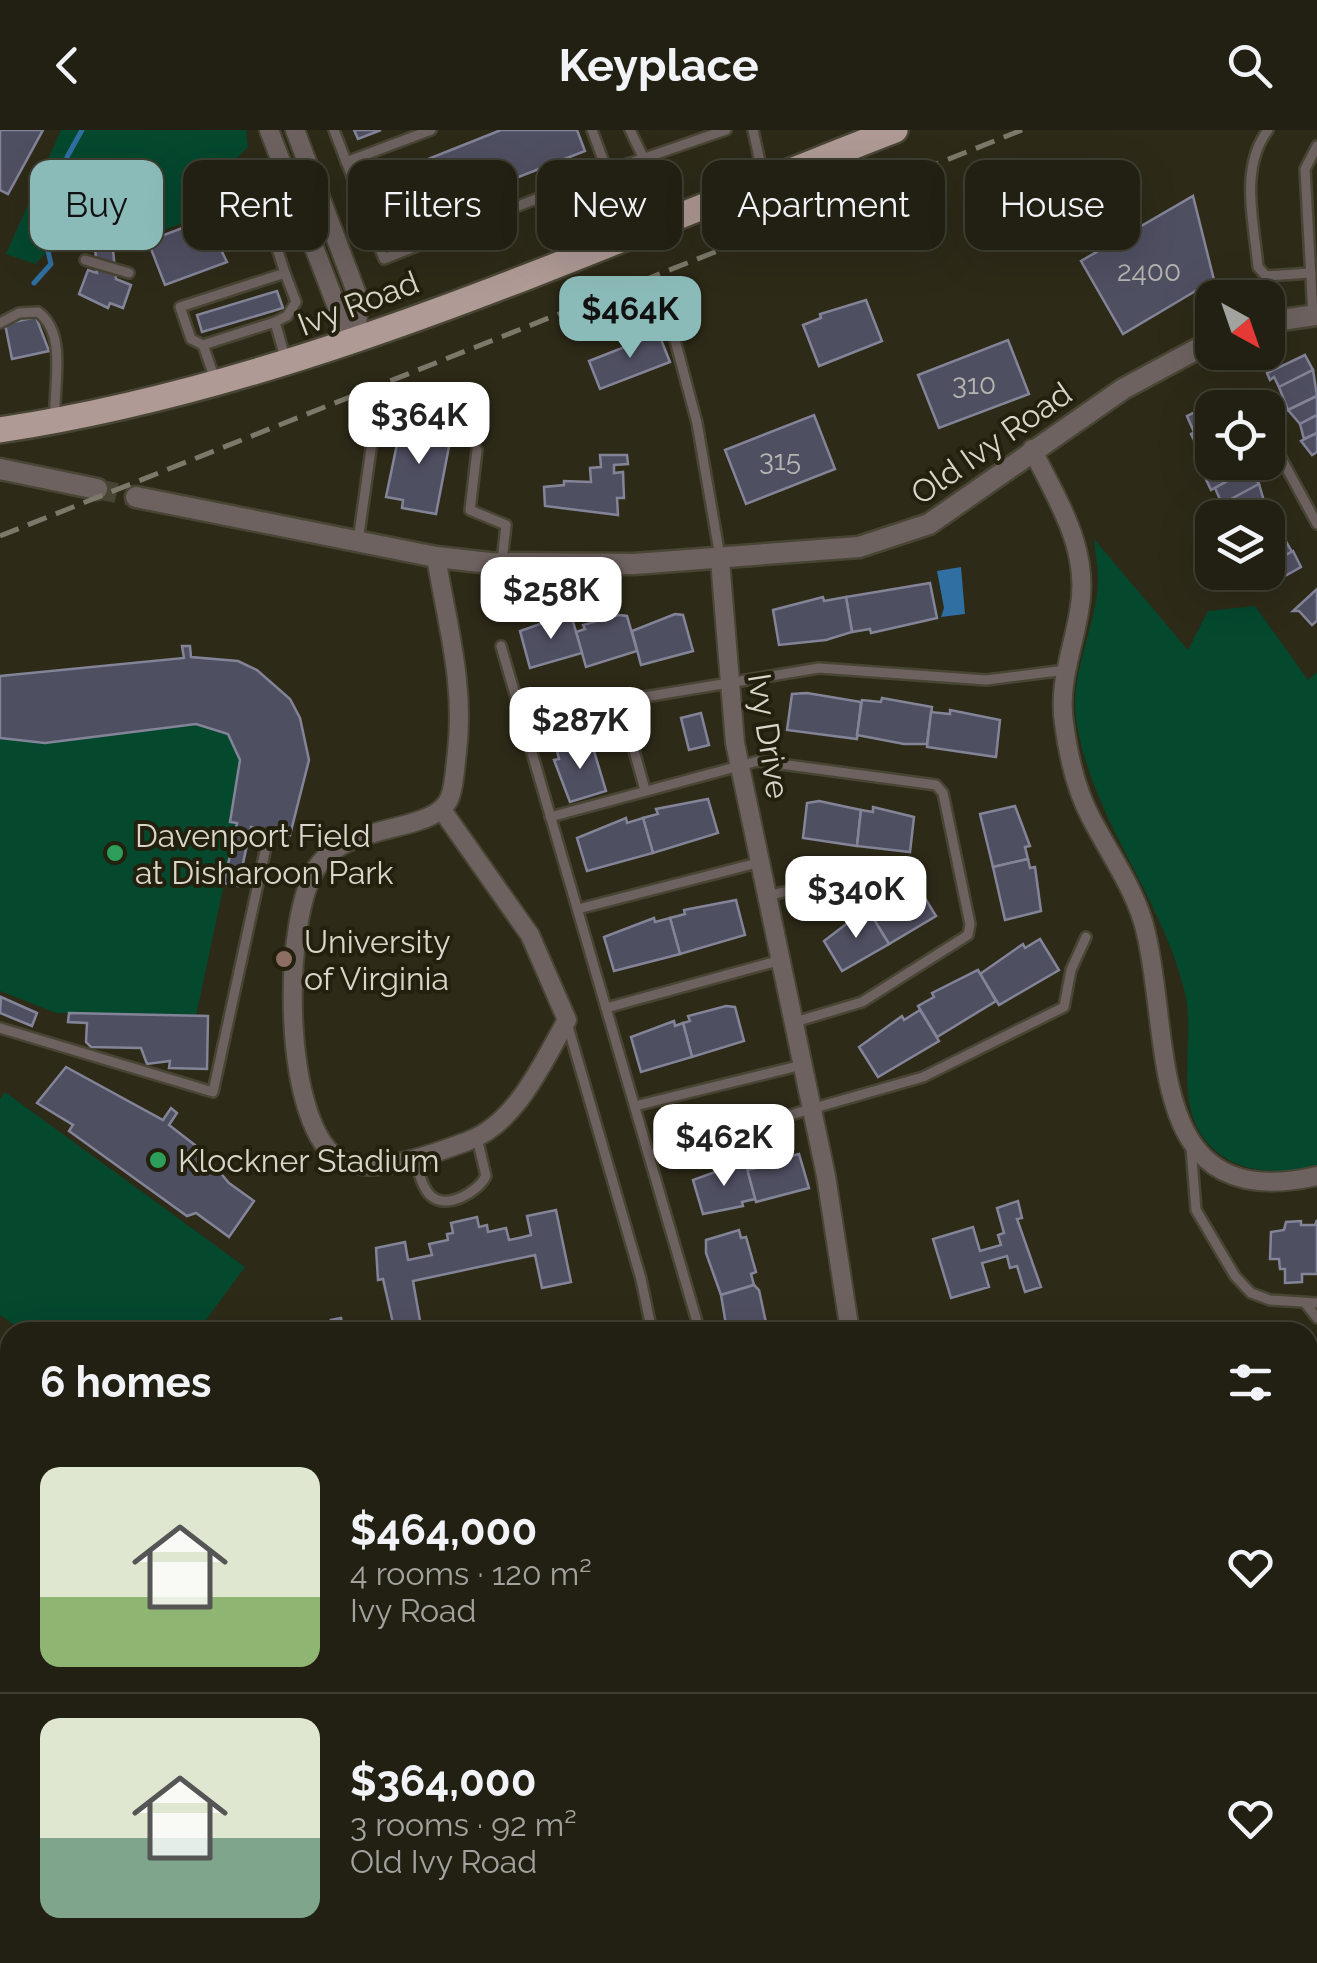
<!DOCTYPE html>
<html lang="en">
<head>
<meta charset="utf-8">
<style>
  body { margin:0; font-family:Raleway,sans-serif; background:#2e2d20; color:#f1f3f6; height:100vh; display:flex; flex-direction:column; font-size:38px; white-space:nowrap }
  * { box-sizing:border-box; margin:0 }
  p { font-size:32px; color:#a2a39f }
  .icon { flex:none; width:55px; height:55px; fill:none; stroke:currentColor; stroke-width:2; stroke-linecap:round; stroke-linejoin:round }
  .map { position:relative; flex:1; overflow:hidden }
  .side { position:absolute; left:0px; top:1192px; width:1318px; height:642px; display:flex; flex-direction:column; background:#222012; border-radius:30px 30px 0 0; box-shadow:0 10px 40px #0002,0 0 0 2px #3f3e32 }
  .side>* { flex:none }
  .guide { position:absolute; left:30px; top:30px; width:1258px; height:90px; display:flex; gap:20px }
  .needle { width:65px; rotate:140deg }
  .controls { position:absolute; left:1195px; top:150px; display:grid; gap:20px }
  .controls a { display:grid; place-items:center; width:90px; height:90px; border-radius:20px; background:#222012; box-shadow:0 10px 40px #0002,0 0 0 2px #3f3e32; font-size:50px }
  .price { position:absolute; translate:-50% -85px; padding:0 22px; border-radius:20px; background:#fff; color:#222; font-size:32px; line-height:65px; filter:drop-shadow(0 2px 5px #0008) }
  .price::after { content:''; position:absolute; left:50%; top:60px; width:30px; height:22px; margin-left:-15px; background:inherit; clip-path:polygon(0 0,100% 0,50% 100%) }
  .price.selected { background:#8bbbb9; color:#111 }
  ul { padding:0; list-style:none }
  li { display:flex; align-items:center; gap:30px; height:250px; padding:0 40px }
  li+li { border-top:2px solid #3f3e32 }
  li span { display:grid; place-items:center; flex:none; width:280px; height:200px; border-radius:20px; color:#555 }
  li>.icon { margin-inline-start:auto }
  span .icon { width:120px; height:120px; fill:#fffc; stroke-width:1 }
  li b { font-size:42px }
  h2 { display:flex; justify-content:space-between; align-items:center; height:120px; padding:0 40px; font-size:42px }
  .chip { padding:0 35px; border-radius:20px; background:#222012; box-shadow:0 10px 40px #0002,0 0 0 2px #3f3e32; font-size:35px; line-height:90px }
  .chip.selected { background:#8bbbb9; color:#111 }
  header { display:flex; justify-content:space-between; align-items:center; height:130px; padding:0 40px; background:#222012; font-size:45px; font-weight:700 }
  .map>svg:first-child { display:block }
</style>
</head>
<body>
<header><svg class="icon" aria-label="back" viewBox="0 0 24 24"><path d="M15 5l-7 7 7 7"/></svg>Keyplace<svg class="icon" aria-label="search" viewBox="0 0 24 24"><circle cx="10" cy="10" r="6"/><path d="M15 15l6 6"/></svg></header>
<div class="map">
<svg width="1317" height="1833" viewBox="0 0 1317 1833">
  <rect width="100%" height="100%" fill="#2e2a18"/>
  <g fill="#04482e">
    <polygon points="61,0 246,0 248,17 234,31 256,67 136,110 124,92 51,118 35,134 6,124"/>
    <path d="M1094,409L1188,520L1208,481L1255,476L1308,550L1317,542V1037C1280,1045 1231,1044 1205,1010C1173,967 1196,911 1185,863C1162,766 1091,689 1076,589C1070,543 1095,499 1098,454C1099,440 1095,423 1094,409Z"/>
    <polygon points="196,594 228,604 240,630 230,691 237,693 196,886 56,883 0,861 0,608"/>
    <polygon points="5,962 245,1137 197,1202 24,1202 0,1185 0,969"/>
    <polygon points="1308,1360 1317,1372 1317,1456 1308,1460"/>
    <polygon points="129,1825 751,1825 752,1833 129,1833"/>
  </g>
  <polygon fill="#2f6fa1" points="961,437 965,484 941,487 944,478 937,441"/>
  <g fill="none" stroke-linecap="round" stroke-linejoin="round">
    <polyline stroke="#2f6fa1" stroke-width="5" points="34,153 51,134 44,104 50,69 66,46 67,27 82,0"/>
  </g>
  <g fill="#4f4f62" stroke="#848499" stroke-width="2.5">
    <polygon points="0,0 43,0 8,64 0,60"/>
    <polygon points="354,0 381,0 358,9"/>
    <polygon points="501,0 577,0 585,21 396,95 378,49"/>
    <polygon points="1193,66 1214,150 1123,204 1081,131"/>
    <polygon points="206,89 227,132 165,155 148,111"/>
    <polygon points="95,117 113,120 116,149 131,155 123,178 110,173 108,178 79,164 88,140 97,143"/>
    <polygon points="277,161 283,178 202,202 197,185"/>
    <polygon points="866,170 882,211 819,236 803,195 821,188 820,184"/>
    <polygon points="36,187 49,221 12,229 5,194"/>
    <polygon points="656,197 670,232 600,259 589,231 650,207 648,201"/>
    <polygon points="1008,210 1029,264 939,298 918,245"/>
    <polygon points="1305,225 1313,240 1279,257 1274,247 1270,250 1267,243"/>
    <polygon points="1313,240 1317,266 1288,280 1279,257"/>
    <polygon points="1317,266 1317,285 1300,294 1288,280"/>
    <polygon points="1220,270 1223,278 1212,278 1212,293 1194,302 1187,286"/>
    <polygon points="814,285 835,339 746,374 725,320"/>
    <polygon points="1317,285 1317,303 1304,309 1300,294"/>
    <polygon points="402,290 436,294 434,304 451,306 436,384 402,378 403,370 386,367"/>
    <polygon points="1212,293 1212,313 1199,320 1191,304"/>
    <polygon points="1317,303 1317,322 1312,325 1301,311"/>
    <polygon points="1212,313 1212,332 1225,332 1207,341 1197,321"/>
    <polygon points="600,325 627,325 628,334 614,335 614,343 623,342 624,368 617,368 618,385 545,376 544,357 564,355 564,351 591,352 590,338 601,337"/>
    <polygon points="1225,332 1240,332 1245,341 1211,360 1203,343"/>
    <polygon points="1249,339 1259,354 1222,374 1215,358"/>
    <polygon points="1259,354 1264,371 1229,388 1222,374"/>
    <polygon points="1264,371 1276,392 1268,396 1268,388 1233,388"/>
    <polygon points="1273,393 1281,408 1268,415 1268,396"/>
    <polygon points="1283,406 1292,422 1268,435 1268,415"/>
    <polygon points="1293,421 1301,437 1269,455 1262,442 1268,442 1268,435"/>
    <polygon points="930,453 937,488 871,503 870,499 852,502 846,467"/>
    <polygon points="1317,459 1317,491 1312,495 1299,481 1293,481"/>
    <polygon points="823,467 824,471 846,467 852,502 826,510 779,515 773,480"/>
    <polygon points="675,484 683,485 693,521 641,535 632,501"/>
    <polygon points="619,485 627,486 637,521 586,537 576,502 585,499 583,495"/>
    <polygon points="563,486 564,490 572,488 582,523 530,538 520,501"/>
    <polygon points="182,516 190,516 191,527 238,531 257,540 290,569 300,588 309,630 290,705 251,697 238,756 224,753 237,693 230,692 240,630 228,604 196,594 45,613 0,608 0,546 184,528"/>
    <polygon points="577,559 591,611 557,621 554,613 550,614 540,578 544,576 542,569"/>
    <polygon points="807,563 861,572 857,609 787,600 792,564"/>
    <polygon points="882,568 932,577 927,614 904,614 857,605 862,570 881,572"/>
    <polygon points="950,580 1000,590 996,627 927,617 931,582 950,584"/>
    <polygon points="701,583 709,615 689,620 681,588"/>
    <polygon points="591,611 606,661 570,672 554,630 559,629 557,621"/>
    <polygon points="708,669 718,703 653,723 643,688 658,684 656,679"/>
    <polygon points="819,671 861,680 857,716 803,708 807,673"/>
    <polygon points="1015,676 1030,716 1025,717 1028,729 993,737 980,684"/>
    <polygon points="873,677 914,687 910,722 857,716 861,680 873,682"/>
    <polygon points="626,688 627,693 643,688 653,723 587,741 577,708"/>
    <polygon points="1028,729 1030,738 1035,737 1041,781 1005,790 993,737"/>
    <polygon points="917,755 936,786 889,814 870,783 906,756 908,760"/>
    <polygon points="736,770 745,805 680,824 670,788 685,784 684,780"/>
    <polygon points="870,783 889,814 842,841 824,811 858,785 860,789"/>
    <polygon points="654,788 655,792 670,788 680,824 614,841 604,807"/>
    <polygon points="1040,809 1059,840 999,875 980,844 1023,814 1025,818"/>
    <polygon points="978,840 996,871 937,907 918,876 934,867 932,863"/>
    <polygon points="1,867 37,883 32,896 0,883"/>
    <polygon points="726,876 735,877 744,911 692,927 683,893 690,891 688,886"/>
    <polygon points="920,880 939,911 878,947 859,917 902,886 904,890"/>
    <polygon points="69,883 208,886 207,939 169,938 170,931 147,934 141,918 91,917 86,912 87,893 68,892"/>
    <polygon points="674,891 675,896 683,893 692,927 641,942 631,907"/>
    <polygon points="66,937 163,990 171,978 177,983 169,995 200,1019 229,1053 254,1071 229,1107 196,1083 187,1086 69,1001 73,995 37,973"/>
    <polygon points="790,1023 791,1026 799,1024 809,1058 756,1072 747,1040 756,1038 754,1033"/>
    <polygon points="737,1034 738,1038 746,1035 755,1069 742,1072 743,1076 703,1084 693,1050"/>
    <polygon points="1018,1071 1022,1088 1017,1089 1041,1157 1025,1162 1017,1136 1010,1138 1007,1126 982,1133 989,1157 951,1168 933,1109 973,1097 980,1121 1001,1115 998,1105 1004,1103 997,1078"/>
    <polygon points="556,1080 571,1152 542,1158 535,1125 413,1151 422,1202 395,1202 383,1149 378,1150 376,1118 405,1112 408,1130 432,1125 429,1114 448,1110 447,1104 453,1103 451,1093 477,1087 479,1097 487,1095 488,1102 506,1098 509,1110 519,1108 531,1105 527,1086"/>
    <polygon points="1317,1090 1317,1144 1302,1144 1302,1152 1285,1153 1285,1139 1280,1139 1279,1129 1270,1129 1271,1102 1284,1100 1286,1092 1301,1091 1301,1095 1315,1095"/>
    <polygon points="739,1100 741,1108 746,1107 756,1142 751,1144 754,1155 721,1165 706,1123 706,1110"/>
    <polygon points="754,1155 759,1160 768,1202 727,1201 721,1165"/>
    <polygon points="341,1188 344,1202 334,1202 331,1190"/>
    <polygon points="1317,1756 1317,1833 1307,1833 1308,1758"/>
    <polygon points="909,1825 1007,1825 1009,1833 911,1833"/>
    <polygon points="1020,1825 1105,1825 1107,1833 1018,1833 1022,1832"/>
  </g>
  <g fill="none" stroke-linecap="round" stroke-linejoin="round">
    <polyline stroke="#484433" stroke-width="20" stroke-dasharray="20 10" stroke-linecap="butt" points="97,359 136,367"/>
    <defs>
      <g id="service">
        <polyline points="334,0 384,129 607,41 726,0"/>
        <polyline points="592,0 630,103"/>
        <polyline points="630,0 644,29"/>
        <polyline points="753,0 764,50"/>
        <path d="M1268,0C1239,38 1254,92 1258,137L1266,146L1311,143"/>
        <polyline points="346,32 431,0"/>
        <polyline points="85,130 129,143"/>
        <polyline points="285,143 272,103 325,84"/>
        <polyline points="1313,185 1305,39 1317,16"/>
        <path d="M0,193L19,183L38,182C68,204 53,256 55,289"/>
        <polyline points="671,195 697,293 720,427"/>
        <polyline points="203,215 191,209 180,177 285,143 296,172 287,186 275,192"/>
        <polyline points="216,252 203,215 275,192 286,231"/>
        <polyline points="1249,266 1255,278"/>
        <polyline points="1268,304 1317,394"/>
        <polyline points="477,320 470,380 506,395 502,431"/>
        <polyline points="358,411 373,305"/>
        <polyline points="501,516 700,1202"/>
        <polyline points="645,660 625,588 632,569 819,538 986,550 1066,540"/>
        <polyline points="550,687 758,631 936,655 943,663 970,794 968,805 862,872 795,892"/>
        <polyline points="768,766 857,743"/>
        <polyline points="578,779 761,732"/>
        <polyline points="606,878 781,830"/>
        <polyline points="567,893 641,1149 652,1202"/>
        <polyline points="0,898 213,962 269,703"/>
        <polyline points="635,976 802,935"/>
        <polyline points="1191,1017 1196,1080 1235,1146 1251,1163 1270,1170 1317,1173"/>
        <polyline points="650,1025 923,947 1064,877 1071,840 1086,807"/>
        <path d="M414,1028C419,1040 421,1057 431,1066C447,1080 478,1062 486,1046L477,1008"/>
        <polyline points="1306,1174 1317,1188"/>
        <polyline points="1265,1825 1267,1833"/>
      </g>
      <g id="minor">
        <polyline points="269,0 340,185 357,209"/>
        <polyline points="295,0 358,167 357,208"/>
        <path d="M1032,319C1058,372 1091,420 1079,482C1073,519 1058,554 1064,593C1068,624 1076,660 1091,688C1110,725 1137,762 1146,803C1172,911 1144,1086 1317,1046"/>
        <path d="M436,427C447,494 465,553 457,622C455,636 455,653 450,667C436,704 353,691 320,733C280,782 281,1004 343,1031C377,1046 435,1023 468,1011C516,994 543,932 567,890L530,805L442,680"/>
        <polyline points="720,430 735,613 826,1046 850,1202"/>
        <polyline points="0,1781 10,1776"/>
      </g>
      <g id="tertiary">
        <polyline points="1268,192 1317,185"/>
        <polyline points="0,339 97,359"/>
        <polyline points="136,367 436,427 490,433 634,434 859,417 929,394 1123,259 1212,211"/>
        <polyline points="0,1331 10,1331"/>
        <polyline points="1308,1505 1317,1506"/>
        <polyline points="794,1825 795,1833"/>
      </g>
      <path id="primary" d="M0,300C310,253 604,112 895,0"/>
    </defs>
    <use href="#service" stroke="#494534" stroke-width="14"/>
    <use href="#minor" stroke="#494534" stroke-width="22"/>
    <use href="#tertiary" stroke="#494534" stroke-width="25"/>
    <use href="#primary" stroke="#494534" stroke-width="30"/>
    <use href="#service" stroke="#6d6260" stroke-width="9"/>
    <use href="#minor" stroke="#6d6260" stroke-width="18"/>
    <use href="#tertiary" stroke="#6d6260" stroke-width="20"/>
    <use href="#primary" stroke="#af9a95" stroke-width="25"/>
    <polyline stroke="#7c786a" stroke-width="5" stroke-dasharray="20 10" stroke-linecap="butt" points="0,406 1022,0"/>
  </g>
  <g fill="#2e9e5b" stroke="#24200e" stroke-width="4">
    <circle cx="115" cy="723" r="10"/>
    <circle cx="158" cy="1030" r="10"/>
  </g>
  <circle fill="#8d6e63" stroke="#24200e" stroke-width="4" cx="284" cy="829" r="10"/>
  <g text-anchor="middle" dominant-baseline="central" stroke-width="8" stroke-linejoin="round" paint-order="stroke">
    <g font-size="28" fill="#b6b4b0">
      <text x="1149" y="141">2400</text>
      <text x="974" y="254">310</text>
      <text x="780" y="330">315</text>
    </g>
    <g font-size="32" fill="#d8d5ca" stroke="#24200e">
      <text transform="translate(358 173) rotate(-21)">Ivy Road</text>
      <text transform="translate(991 313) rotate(-35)">Old Ivy Road</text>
      <text transform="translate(769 606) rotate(81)">Ivy Drive</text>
    </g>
    <g font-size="32" fill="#d8d5ca" stroke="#24200e" text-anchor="start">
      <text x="135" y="705">Davenport Field<tspan x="135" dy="37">at Disharoon Park</tspan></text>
      <text x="304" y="811">University<tspan x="304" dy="37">of Virginia</tspan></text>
      <text x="178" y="1030">Klockner Stadium</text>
    </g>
  </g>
</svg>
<div class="controls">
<a><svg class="needle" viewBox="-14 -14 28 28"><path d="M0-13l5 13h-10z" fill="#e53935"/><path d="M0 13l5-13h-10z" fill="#a2a39f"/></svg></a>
<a><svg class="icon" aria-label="locate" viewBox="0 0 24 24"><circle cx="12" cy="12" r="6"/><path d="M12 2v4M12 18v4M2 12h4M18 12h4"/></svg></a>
<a><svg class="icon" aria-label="layers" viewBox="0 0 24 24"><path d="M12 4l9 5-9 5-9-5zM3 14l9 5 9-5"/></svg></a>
</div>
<b class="price selected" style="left:630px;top:231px">$464K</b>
<b class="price" style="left:419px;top:337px">$364K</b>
<b class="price" style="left:551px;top:512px">$258K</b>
<b class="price" style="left:580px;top:642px">$287K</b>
<b class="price" style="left:856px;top:811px">$340K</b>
<b class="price" style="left:724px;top:1059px">$462K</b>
<div class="guide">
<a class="chip selected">Buy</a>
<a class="chip">Rent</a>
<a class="chip">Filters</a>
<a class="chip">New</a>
<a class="chip">Apartment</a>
<a class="chip">House</a>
</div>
<section class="side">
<h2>6 homes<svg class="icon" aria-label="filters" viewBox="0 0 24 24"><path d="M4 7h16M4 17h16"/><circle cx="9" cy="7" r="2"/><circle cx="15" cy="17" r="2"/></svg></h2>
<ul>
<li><span style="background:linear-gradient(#dfe7d0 65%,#8fb573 0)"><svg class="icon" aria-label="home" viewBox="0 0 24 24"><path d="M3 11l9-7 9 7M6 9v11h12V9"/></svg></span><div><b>$464,000</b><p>4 rooms · 120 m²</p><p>Ivy Road</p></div><svg class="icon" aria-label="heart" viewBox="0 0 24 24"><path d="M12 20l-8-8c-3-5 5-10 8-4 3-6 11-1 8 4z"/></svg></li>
<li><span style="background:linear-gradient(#dfe7d0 60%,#7fa58c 0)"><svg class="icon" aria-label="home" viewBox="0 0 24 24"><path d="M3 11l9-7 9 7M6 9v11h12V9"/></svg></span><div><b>$364,000</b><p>3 rooms · 92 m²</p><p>Old Ivy Road</p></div><svg class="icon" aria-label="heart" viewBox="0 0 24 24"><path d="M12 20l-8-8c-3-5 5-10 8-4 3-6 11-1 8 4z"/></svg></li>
</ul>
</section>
</div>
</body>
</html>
